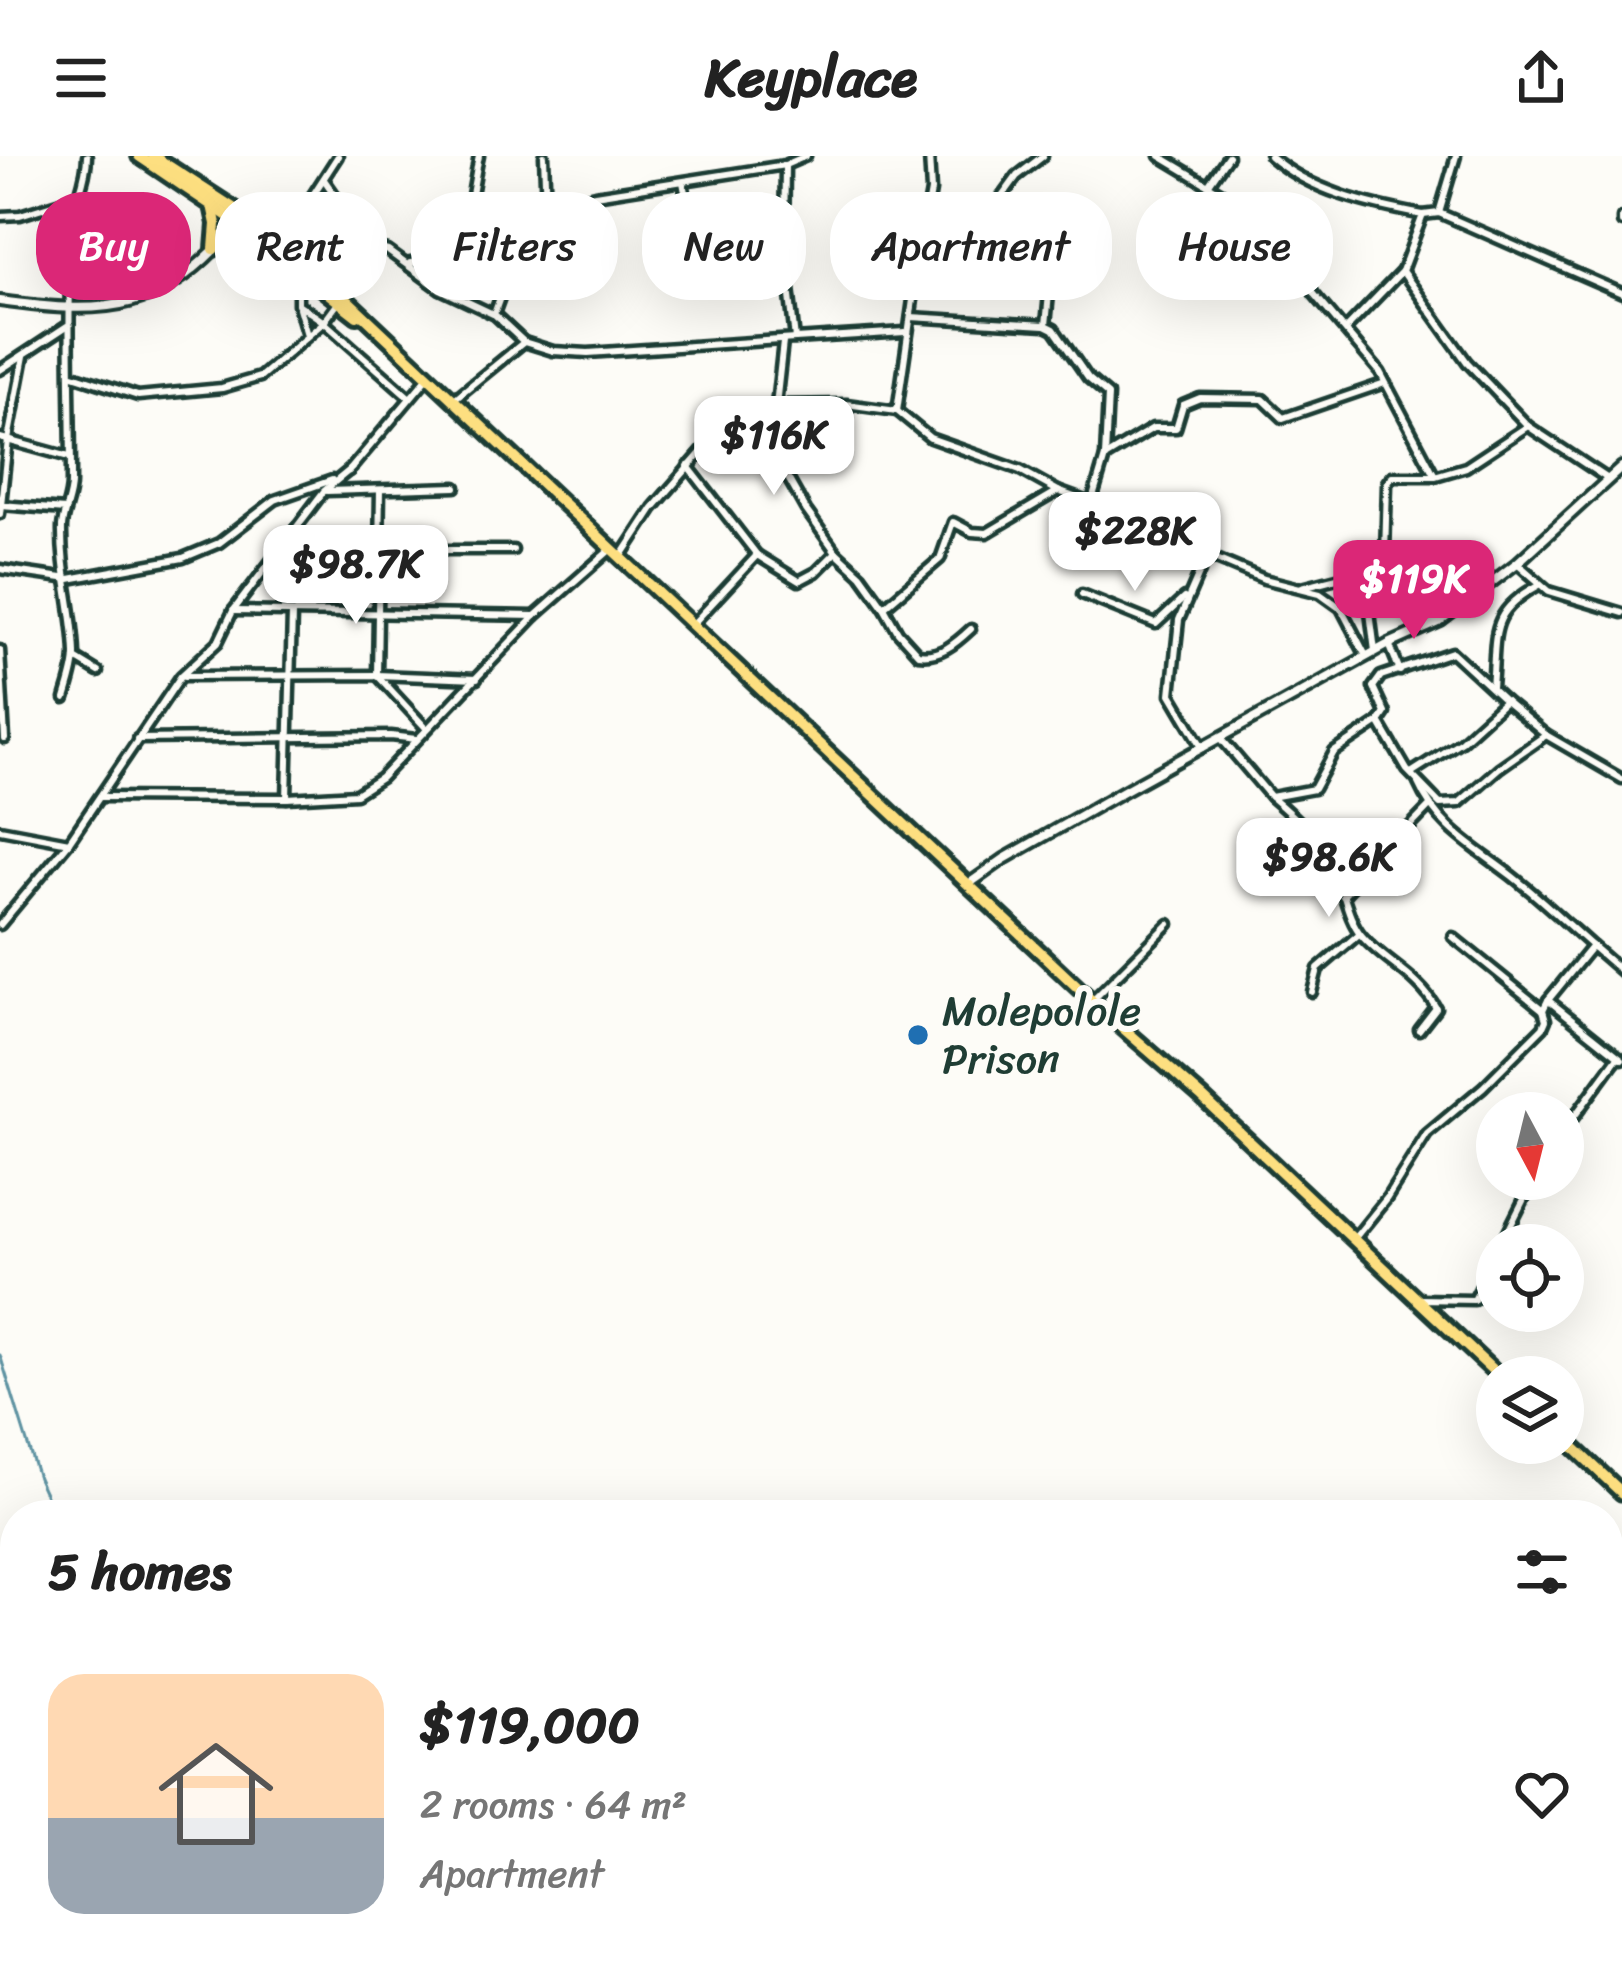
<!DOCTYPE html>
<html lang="en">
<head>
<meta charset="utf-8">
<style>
  body { margin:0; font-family:Sriracha,sans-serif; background:#f2f2f2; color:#222; height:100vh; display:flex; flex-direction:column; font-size:45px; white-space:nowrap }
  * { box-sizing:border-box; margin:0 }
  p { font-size:39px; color:#767676 }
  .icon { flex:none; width:66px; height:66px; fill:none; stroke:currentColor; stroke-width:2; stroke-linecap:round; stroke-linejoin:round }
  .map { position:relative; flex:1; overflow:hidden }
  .side { position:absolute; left:0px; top:1344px; width:1623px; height:471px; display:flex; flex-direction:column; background:#fff; border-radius:48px 48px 0 0; box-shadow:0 12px 48px #0002 }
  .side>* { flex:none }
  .top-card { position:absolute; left:36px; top:36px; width:1551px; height:108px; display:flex; gap:24px }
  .needle { width:78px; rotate:173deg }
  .controls { position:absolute; left:1476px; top:936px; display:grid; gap:24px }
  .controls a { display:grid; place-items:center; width:108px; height:108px; border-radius:50%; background:#fff; box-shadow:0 12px 48px #0002; font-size:60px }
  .price { position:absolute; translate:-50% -102px; padding:0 27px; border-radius:24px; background:#fff; color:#222; font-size:39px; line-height:78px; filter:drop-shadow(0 3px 6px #0008) }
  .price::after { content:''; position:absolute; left:50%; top:72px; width:36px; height:27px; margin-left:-18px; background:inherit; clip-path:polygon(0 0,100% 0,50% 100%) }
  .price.active { background:#db2777; color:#fff }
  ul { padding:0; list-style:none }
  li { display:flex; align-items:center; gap:36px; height:300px; padding:0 48px }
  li+li { border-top:3px solid #e0e0e0 }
  li span { display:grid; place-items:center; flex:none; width:336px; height:240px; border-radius:36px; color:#555 }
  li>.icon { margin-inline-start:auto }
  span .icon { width:144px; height:144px; fill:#fffc; stroke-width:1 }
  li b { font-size:51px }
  h2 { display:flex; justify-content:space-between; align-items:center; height:144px; padding:0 48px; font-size:51px }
  .pill { padding:0 42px; border-radius:48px; background:#fff; box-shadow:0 12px 48px #0002; font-size:42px; line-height:108px }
  .pill.active { background:#db2777; color:#fff }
  header { display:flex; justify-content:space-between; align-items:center; height:156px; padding:0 48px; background:#fff; font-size:54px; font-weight:700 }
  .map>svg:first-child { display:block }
</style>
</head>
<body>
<header><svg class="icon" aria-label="menu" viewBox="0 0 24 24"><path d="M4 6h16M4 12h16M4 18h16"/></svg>Keyplace<svg class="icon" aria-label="share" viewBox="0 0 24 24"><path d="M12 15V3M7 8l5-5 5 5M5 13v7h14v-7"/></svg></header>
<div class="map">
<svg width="1622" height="1813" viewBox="0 0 1622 1813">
  <rect width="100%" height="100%" fill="#fdfcf7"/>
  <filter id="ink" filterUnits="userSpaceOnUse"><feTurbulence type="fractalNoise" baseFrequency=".00833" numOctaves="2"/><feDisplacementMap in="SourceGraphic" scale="24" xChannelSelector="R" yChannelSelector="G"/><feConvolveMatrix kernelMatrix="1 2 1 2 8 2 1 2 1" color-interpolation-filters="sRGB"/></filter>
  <g filter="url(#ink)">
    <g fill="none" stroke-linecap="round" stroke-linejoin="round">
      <polyline stroke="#5f93a2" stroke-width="3" points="0,1199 38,1322 55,1359"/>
      <defs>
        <g id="minor">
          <polyline points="929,0 931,35 919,102 1040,101"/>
          <polyline points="1043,0 1017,20 1001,42 1012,72 1049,106 1051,117 1046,169 1054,173 1088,222 1108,239 1105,301 1091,348"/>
          <polyline points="1160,0 1250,54 1260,76 1292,98 1314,138 1380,216 1435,320 1466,311 1528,270 1608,323"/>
          <path d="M1270,0C1311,36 1371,49 1423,59L1402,115L1467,206L1528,270"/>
          <polyline points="325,25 334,38 328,78"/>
          <polyline points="683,26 695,88"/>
          <polyline points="1208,29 1228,0"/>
          <polyline points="307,48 332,53"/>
          <polyline points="1439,57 1456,0"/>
          <polyline points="467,58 546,51 544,0"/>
          <polyline points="1423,59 1439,57 1622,137"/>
          <polyline points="1,60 20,59 78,41"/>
          <polyline points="1622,62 1622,66"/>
          <polyline points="279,66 388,95 440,133 493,158"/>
          <polyline points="265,76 307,48 338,0"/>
          <path d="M410,107C470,106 469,47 479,0"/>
          <polyline points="298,118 298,148 324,166 410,242"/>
          <polyline points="299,152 307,179"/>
          <polyline points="911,161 1045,169"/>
          <polyline points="1347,172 1402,115"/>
          <polyline points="795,183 905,176"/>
          <polyline points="524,186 494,158 517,95 546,51 595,39 785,9"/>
          <polyline points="0,214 67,170"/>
          <polyline points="73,219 138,240 222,232 260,221 324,166 338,147"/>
          <polyline points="453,244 524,186 553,195 588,197 795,183 784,89 785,9 806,0"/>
          <polyline points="897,255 919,102"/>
          <polyline points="754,262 806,354 836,396"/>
          <polyline points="0,282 69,301"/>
          <polyline points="1105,301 1153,272 1176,272 1183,249 1200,242 1263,243 1283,262 1385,227"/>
          <polyline points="688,310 757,399"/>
          <polyline points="349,315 428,221"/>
          <polyline points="380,334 377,519 426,572"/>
          <polyline points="327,335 456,331"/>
          <polyline points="1058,335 1159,372 1207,399 1264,423 1320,437 1341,452 1366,500"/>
          <polyline points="1,349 65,354"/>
          <polyline points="0,358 8,284 24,200"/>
          <polyline points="279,394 513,394"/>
          <polyline points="621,401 653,352 706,291 776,249 783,186"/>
          <polyline points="1517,407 1549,435 1622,457"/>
          <polyline points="0,413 69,423 183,402 219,387 275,344 332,324"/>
          <polyline points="1302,431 1341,421 1367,433 1416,436 1427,441 1441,465"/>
          <polyline points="1367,433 1375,495"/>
          <polyline points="1384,434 1387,328 1392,320 1434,320"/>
          <polyline points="1082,438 1156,468 1184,442"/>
          <path d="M884,451L898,476L918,498C940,501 955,488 971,473"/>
          <polyline points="233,455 535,460"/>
          <polyline points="692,469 757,399 799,425 816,416 836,396 861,419 884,451 940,403 953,366 972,376 987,377 1058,335 1020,314 930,282 897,255 846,248 776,249"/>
          <polyline points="1389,488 1400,515"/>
          <polyline points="0,494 5,583"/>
          <polyline points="75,502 98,516"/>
          <polyline points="185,520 377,519 477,523"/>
          <path d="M1492,531C1497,478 1487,457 1539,429"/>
          <path d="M65,543C69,529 75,513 75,498C74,455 61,416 62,371C63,356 71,343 71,327C71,242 67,157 72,71C74,46 87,25 87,0"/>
          <polyline points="1505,545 1546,579 1622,623"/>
          <polyline points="1379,566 1407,614 1440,648 1459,647 1499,612 1546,579"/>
          <polyline points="1220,581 1271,641 1314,633 1334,596 1379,566 1385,557 1373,531 1381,520 1452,496 1505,545 1461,585 1411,617"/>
          <polyline points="137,583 391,580 416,583"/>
          <polyline points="1203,592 1171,538 1179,464 1207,399"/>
          <path d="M1418,627C1437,671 1476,692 1512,720C1540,742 1566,767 1592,790"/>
          <polyline points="100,641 287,642 356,638 381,622 535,460 610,394"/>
          <path d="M1271,641C1298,664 1322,686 1337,720C1345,740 1348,763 1362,780C1384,806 1419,820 1436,852L1419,874"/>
          <polyline points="287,642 292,458"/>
          <polyline points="0,673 69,686 181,520 218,486 233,455 324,335 352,312"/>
          <polyline points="1343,740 1428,652"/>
          <polyline points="0,769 69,686"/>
          <polyline points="1453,781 1543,854"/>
          <polyline points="1312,836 1318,813 1359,778"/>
          <polyline points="1548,844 1622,903"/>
          <polyline points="1092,845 1169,768"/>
          <polyline points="1563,976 1618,901"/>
          <polyline points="1354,1083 1387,1042 1427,978 1483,931 1543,871 1546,864 1543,854 1548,844 1592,790 1622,816"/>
          <polyline points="1501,1089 1534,1023"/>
          <polyline points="1419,1143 1474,1144 1497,1098"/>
        </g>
        <g id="tertiary">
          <path d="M0,145C109,160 164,157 238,67"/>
          <polyline points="970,727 1004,703 1127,633 1389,488 1441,465 1517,407 1622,311"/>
        </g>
        <g id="primary">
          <polyline points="139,0 238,67 357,160"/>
          <polyline points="153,0 244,59 343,140 1092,845 1202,941 1500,1221"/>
          <polyline points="212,49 216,68 214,93"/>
          <polyline points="217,89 235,83 256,84"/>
          <polyline points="1563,1281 1622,1337"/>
        </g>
      </defs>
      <use href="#minor" stroke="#1f3d34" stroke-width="15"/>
      <use href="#tertiary" stroke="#1f3d34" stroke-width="16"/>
      <use href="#primary" stroke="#1f3d34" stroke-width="20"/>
      <use href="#minor" stroke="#fdfcf7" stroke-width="6"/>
      <use href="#tertiary" stroke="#fdfcf7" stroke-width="8"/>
      <use href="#primary" stroke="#fddf80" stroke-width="10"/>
    </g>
  </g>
  <circle fill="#1f6fb2" stroke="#fdfcf7" stroke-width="4.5" cx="918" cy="879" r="12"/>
  <g text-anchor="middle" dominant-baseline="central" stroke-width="12" stroke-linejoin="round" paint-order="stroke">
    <g font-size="42" fill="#1f3d34" stroke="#fdfcf7" text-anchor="start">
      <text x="942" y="855">Molepolole<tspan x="942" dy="48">Prison</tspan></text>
    </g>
  </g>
</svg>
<div class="controls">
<a><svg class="needle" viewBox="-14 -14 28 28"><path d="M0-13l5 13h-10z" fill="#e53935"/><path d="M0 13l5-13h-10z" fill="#767676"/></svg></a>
<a><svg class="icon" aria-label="locate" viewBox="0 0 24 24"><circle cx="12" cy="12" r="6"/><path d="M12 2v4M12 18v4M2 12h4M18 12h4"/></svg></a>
<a><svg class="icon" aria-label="layers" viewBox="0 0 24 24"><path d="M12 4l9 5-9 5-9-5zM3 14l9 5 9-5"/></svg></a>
</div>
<b class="price" style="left:774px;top:342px">$116K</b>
<b class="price" style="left:1135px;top:438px">$228K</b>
<b class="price" style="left:356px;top:471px">$98.7K</b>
<b class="price active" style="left:1414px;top:486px">$119K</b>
<b class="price" style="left:1329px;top:764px">$98.6K</b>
<div class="top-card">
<a class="pill active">Buy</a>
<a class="pill">Rent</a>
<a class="pill">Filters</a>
<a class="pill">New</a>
<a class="pill">Apartment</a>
<a class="pill">House</a>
</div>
<section class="side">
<h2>5 homes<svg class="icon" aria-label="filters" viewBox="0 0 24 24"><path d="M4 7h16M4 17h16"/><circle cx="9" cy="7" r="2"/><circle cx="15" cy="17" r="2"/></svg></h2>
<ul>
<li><span style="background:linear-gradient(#ffd9b3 60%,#9aa5b1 0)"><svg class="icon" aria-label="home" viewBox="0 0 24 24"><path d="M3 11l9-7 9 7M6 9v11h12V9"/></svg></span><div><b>$119,000</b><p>2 rooms · 64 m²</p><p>Apartment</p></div><svg class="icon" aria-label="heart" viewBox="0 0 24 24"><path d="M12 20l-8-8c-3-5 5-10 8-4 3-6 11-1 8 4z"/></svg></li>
</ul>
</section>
</div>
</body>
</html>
